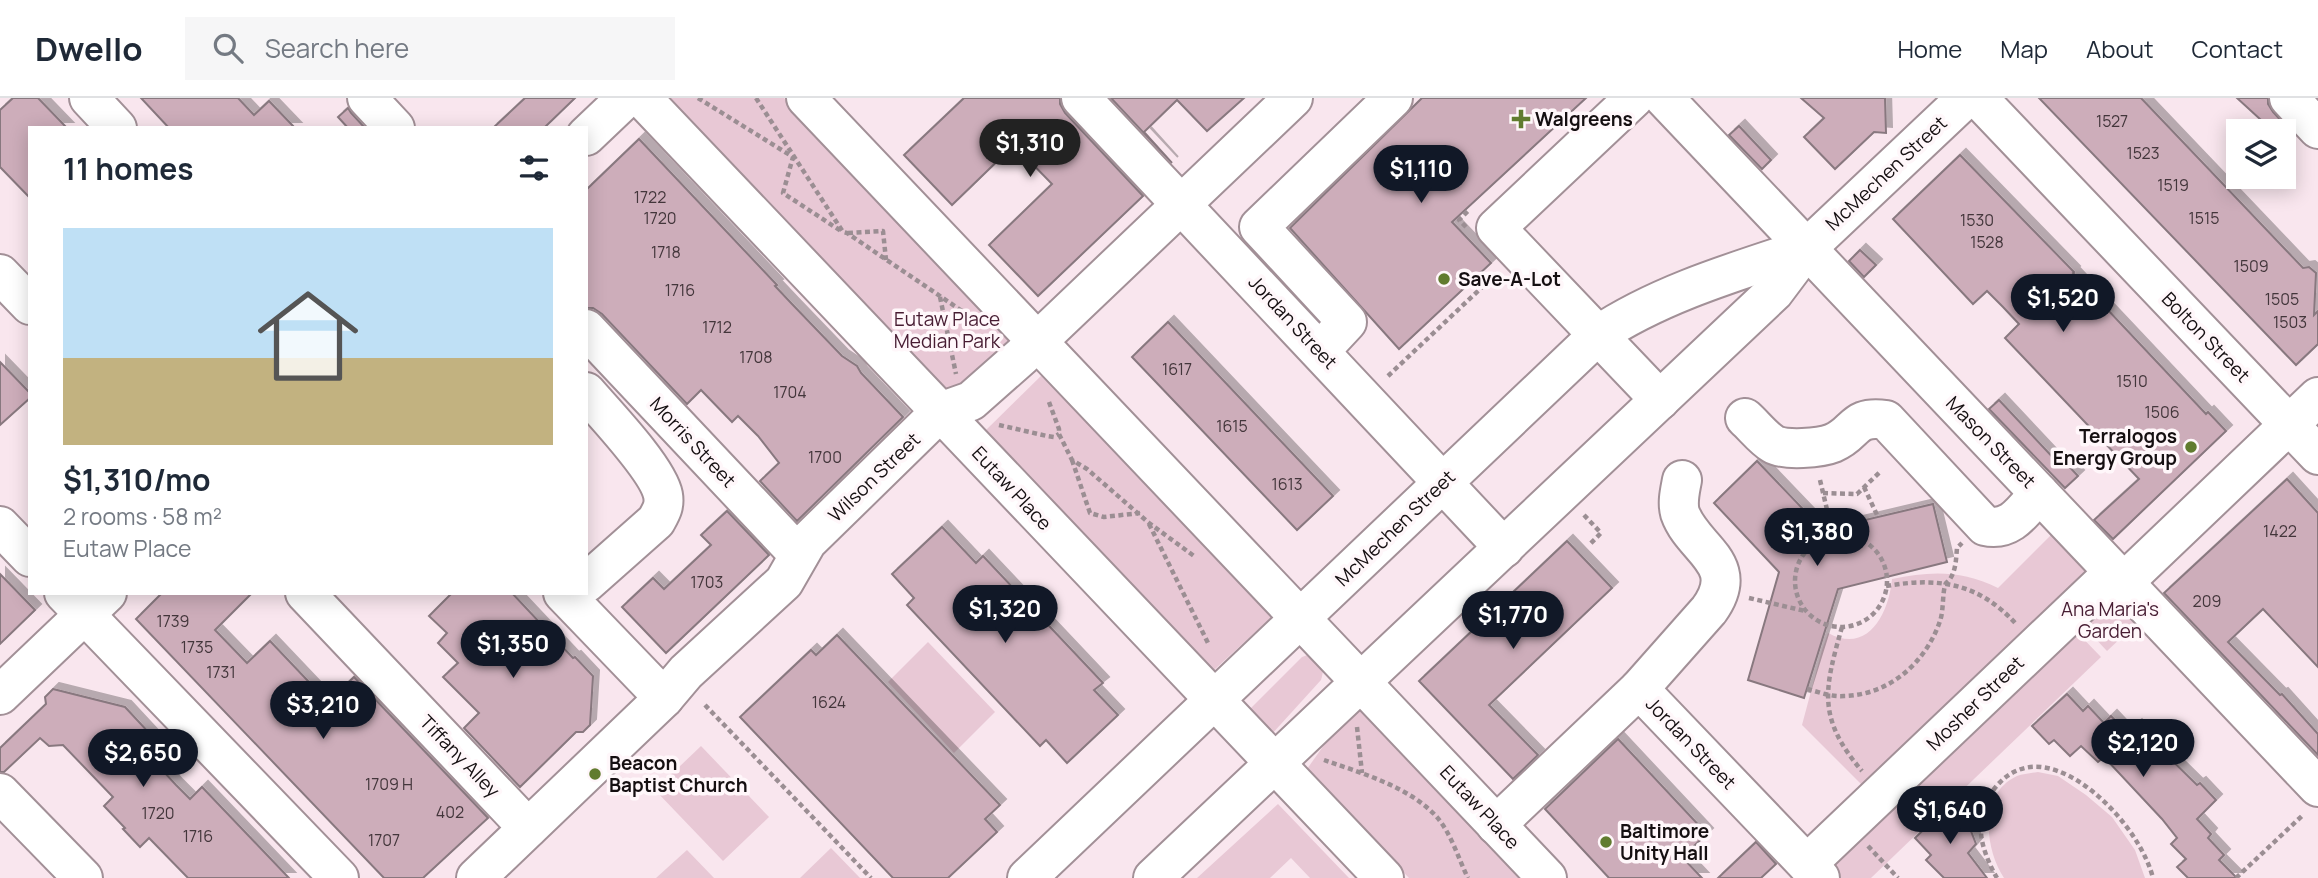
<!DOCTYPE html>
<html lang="en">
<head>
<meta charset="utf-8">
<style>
  body { margin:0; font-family:Manrope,sans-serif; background:#f6f6f7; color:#1f2937; height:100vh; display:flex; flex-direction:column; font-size:26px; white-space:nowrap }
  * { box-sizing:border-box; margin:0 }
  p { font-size:23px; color:#747a83 }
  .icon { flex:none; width:38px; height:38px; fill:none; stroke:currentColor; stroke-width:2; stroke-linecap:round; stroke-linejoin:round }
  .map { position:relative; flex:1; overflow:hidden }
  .drawer { position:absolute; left:28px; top:28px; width:560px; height:469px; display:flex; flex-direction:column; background:#fff; border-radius:0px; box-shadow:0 4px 18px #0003 }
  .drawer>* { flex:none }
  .fabs { position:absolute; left:2226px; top:21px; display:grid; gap:14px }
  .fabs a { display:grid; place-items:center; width:70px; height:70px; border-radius:0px; background:#fff; box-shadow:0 4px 18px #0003; font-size:35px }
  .price { position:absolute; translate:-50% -60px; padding:0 16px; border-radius:24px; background:#111827; color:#fff; font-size:23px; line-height:46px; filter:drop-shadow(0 2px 4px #0008) }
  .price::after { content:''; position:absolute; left:50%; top:42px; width:21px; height:16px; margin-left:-10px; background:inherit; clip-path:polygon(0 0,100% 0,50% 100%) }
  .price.active { background:#222; color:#fff }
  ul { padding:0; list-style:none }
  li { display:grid; align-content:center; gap:14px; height:371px; padding:0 35px }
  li+li { border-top:2px solid #e0e1e3 }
  li span { display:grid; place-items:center; height:217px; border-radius:0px; color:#555 }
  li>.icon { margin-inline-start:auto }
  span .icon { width:126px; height:126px; fill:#fffc; stroke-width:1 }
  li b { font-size:30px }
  h2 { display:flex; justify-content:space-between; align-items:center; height:84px; padding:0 35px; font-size:30px }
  header { display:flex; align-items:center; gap:42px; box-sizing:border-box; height:98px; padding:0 35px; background:#fff; border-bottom:2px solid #e0e1e3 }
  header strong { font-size:33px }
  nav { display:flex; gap:38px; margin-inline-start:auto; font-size:24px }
  .search { width:490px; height:63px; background:#f6f6f7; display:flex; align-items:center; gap:18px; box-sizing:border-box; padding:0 24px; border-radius:0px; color:#747a83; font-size:26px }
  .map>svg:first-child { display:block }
</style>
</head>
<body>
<header>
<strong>Dwello</strong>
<div class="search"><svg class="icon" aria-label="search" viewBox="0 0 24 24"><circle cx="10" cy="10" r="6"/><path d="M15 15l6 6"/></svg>Search here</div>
<nav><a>Home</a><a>Map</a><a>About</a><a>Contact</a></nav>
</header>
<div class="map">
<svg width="2318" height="780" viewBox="0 0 2318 780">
  <defs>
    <filter id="shadow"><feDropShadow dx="6" dy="-6" stdDeviation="0" flood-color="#0004"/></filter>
  </defs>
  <rect width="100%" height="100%" fill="#f9e6ee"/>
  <g fill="#e8c8d5">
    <polygon points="665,0 784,0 1012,239 950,298"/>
    <polygon points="1046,273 1275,516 1214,572 984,334"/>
    <path d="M2055,433L2091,473L1865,690L1802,627L1822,552L1828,535C1869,557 1889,514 1892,481C1931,473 1961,472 1998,490Z"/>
    <polygon points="2113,491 2141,521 2107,553 2079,523"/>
    <polygon points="2068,525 2101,559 1871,780 1835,780 1820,764"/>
    <polygon points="928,544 995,614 954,655 888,584"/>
    <path d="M1313,555C1322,565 1325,569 1321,582L1271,637L1248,613L1302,559Z"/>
    <polygon points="1364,607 1528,780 1409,780 1307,671 1349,612"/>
    <polygon points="701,648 769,719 723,763 655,692"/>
    <path d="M2038,674L2058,678L2086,697L2112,719L2135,752L2145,780H2004C1985,751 1978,696 2017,678C2023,676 2031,675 2038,674Z"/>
    <polygon points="1278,706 1349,780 1310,780 1291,760 1270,780 1197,780"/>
    <polygon points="831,750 860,780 800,780"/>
    <polygon points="687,752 714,780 656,780"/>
  </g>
  <g fill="#cdadba" stroke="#88787f" stroke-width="2" filter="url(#shadow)">
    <polygon points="13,0 38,0 67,30 30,30 30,100 0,69 0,12"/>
    <polygon points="141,0 238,0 254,17 269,3 295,30 169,30"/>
    <polygon points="525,0 575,0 544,30 493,30"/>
    <polygon points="964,0 1060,0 1060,6 1065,15 1143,98 1038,198 989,147 1052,86 1014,47 952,107 904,57"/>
    <polygon points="1111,0 1244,0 1207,33 1177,2 1144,34 1172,65"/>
    <polygon points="1422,0 1586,0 1452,124 1491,165 1399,251 1290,130"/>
    <polygon points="1801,0 1885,0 1886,35 1874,34 1835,71 1804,39 1824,20"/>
    <polygon points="2039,0 2141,0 2303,170 2309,169 2316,175 2314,217 2318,213 2318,246 2296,267"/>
    <polygon points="2237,0 2268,0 2268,6 2273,14 2285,27 2278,33 2273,33"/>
    <polygon points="348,10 351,15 365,30 348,30 338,19"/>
    <polygon points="1739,28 1771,62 1762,71 1729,37"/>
    <polygon points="639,41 777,187 775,188 792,206 842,258 857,268 861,275 903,319 797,423 760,383 779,365 758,338 738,318 732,324 701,292 687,306 602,216 593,210 586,210 586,92"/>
    <polygon points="1960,57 2074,174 2073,175 2206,316 2208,314 2226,333 2113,441 2094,422 2139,381 2005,240 2019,226 2003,209 1987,193 1973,206 1893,121"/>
    <polygon points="1860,152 1876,167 1864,179 1849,163"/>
    <polygon points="1168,224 1333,398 1297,432 1132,259"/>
    <polygon points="0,264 30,295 30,300 0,327"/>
    <polygon points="1999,302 2060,367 2064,363 2078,378 2065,390 1989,311"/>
    <polygon points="1757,363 1823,432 1933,406 1947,464 1838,491 1804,600 1748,582 1779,474 1714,405"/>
    <polygon points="2287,381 2318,415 2318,569 2263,511 2228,544 2280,597 2282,596 2318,636 2318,657 2164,495"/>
    <polygon points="727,413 769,457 666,555 622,509 653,480 664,491 711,447 701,437"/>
    <polygon points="942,429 976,465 983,458 1103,585 1094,592 1118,617 1067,665 1046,642 1040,648 907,507 914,500 892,476"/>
    <polygon points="1567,443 1612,490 1489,607 1538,657 1513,681 1419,583"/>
    <polygon points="0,476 35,512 0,546"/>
    <polygon points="162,495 252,495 215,532 247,565 270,543 328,604 354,579 488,720 423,780 384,780 136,521"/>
    <polygon points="452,495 512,495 573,560 575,559 593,578 590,627 583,634 576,634 520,689 464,630 479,615 443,579 458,565 438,545 447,535 429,518"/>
    <polygon points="837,537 1000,707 985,721 997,734 948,780 893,780 740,619 811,552 816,557"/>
    <polygon points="53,591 125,609 152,638 141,649 176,687 190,701 202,689 289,780 188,780 149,740 140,749 123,731 125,730 104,708 113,699 63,647 49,648 40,640 4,674 0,674 0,650 46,606 45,599"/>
    <polygon points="2067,596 2083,613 2088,608 2104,625 2111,618 2127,635 2136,627 2197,687 2200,685 2216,702 2197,721 2211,736 2208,740 2224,757 2219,762 2237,780 2188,780 2177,769 2186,761 2171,746 2177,740 2162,721 2104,659 2098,664 2081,648 2070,658 2054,642 2049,646 2032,628"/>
    <polygon points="1618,641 1707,736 1682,759 1702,780 1609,780 1545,711"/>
    <polygon points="1949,707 1969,728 1976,746 1968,755 1987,780 1944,780 1926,762 1931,757 1915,740"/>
    <polygon points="1756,744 1776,766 1761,780 1718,780"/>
  </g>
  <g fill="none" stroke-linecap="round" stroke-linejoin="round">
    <defs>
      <g id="minor">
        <polyline points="89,0 117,30"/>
        <polyline points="367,0 395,30"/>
        <polyline points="642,0 1384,780"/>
        <polyline points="806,0 1547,780"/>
        <polyline points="1081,0 1504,450"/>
        <polyline points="1634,0 1496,130 1660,302"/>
        <polyline points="1664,0 2318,689"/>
        <polyline points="1978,0 2318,357"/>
        <polyline points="2289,0 2318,31"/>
        <polyline points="586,38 626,0"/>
        <polyline points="0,176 30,207"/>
        <polyline points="586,231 799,457"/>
        <polyline points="1320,253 1347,224 1259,129 1393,0"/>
        <path d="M586,294C605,316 658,371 663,397C665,408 661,414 656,423L586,485"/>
        <path d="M1745,320C1754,328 1763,340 1773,346C1784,353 1821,350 1833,345C1857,335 1852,317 1886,322L1985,428C2011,434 2023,413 2039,395"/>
        <polyline points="2124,484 2318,299"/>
        <polyline points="305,495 528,730"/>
        <polyline points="563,495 664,600"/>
        <path d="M1639,591L1709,512C1743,465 1693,452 1680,415C1677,404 1680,393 1682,382"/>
        <polyline points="0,597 107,495"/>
        <polyline points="0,695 83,780"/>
        <polyline points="1496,727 1639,591 1820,780"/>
        <polyline points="1807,766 2114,474"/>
        <polyline points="476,780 664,600 686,574 784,484 807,444 940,314 971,303 1022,258 1293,0"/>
        <path d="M1027,780L1598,237C1659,196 1737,173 1807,150"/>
        <polyline points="1153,780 1774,194 1807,150 1966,0"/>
      </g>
      <g id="major">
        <polyline points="0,428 30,459"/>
        <polyline points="64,495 339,780"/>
      </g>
    </defs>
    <use href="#minor" stroke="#a29097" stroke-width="42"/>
    <use href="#major" stroke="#a29097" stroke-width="42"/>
    <g stroke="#9b8e93" stroke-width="4.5" stroke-dasharray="5 3.5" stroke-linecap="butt">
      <polyline points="698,0 793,59 783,95 841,133"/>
      <polyline points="756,0 843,134 847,135 962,213"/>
      <polyline points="1466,129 1459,122 1468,113"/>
      <polyline points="848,135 883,133 886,162"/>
      <polyline points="940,199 956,276"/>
      <polyline points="1388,278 1497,175"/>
      <polyline points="1049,304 1059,331 1059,336 1072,362 1087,371 1149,425 1194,458"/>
      <polyline points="999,327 1047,338 1054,339 1059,336"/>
      <polyline points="1072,362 1090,415 1104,419 1140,415"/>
      <polyline points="1820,382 1833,437"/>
      <polyline points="1864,389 1878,419"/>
      <polyline points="1823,395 1857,396 1881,373"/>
      <polyline points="1584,417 1601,435 1589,447"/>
      <polyline points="1149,426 1209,547"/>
      <circle cx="1841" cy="483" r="46"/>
      <path d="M1886,488C1939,479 1979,485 2016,526"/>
      <polyline points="1749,500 1805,513"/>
      <path d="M1842,529C1824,592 1817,620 1862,673"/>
      <path d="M1807,591C1819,594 1831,599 1844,598C1890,597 1926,564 1940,523C1944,512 1942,493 1946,485C1947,484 1949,483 1950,481C1956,472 1956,461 1957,450L1962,445"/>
      <polyline points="705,607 871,780"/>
      <polyline points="1357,629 1362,675"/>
      <path d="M1324,662C1361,675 1407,688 1435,717C1451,734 1458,760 1468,780"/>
      <polyline points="1868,748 1898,780"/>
      <path d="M1997,780C1990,768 1982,750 1981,735C1978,702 2005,665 2041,669C2088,674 2142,736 2153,780"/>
      <polyline points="2236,780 2304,716"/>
    </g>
    <use href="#minor" stroke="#fff" stroke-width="38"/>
    <use href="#major" stroke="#fff" stroke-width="38"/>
  </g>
  <g fill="#617c2f" stroke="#fff7fa" stroke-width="2.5">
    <path d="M1517.5 10.5h7v7h7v7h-7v7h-7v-7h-7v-7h7z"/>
    <circle cx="1444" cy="181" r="7"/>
    <circle cx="2191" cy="349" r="7"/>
    <circle cx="595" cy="676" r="7"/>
    <circle cx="1606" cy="744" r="7"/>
  </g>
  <g text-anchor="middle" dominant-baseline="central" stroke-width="7" stroke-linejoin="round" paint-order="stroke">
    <g font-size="16" fill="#43363b">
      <text x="2112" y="23">1527</text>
      <text x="2143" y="55">1523</text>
      <text x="2173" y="87">1519</text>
      <text x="650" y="99">1722</text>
      <text x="660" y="120">1720</text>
      <text x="2204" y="120">1515</text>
      <text x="1977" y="122">1530</text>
      <text x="1987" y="144">1528</text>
      <text x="666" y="154">1718</text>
      <text x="2251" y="168">1509</text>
      <text x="680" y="192">1716</text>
      <text x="2282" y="201">1505</text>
      <text x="2290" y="224">1503</text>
      <text x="717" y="229">1712</text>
      <text x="756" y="259">1708</text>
      <text x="1177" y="271">1617</text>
      <text x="2132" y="283">1510</text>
      <text x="790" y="294">1704</text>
      <text x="2162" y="314">1506</text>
      <text x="1232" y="328">1615</text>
      <text x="825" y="359">1700</text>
      <text x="1287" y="386">1613</text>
      <text x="2280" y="433">1422</text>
      <text x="707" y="484">1703</text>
      <text x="2207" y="503">209</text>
      <text x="173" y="523">1739</text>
      <text x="197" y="549">1735</text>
      <text x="221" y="574">1731</text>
      <text x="829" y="604">1624</text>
      <text x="389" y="686">1709 H</text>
      <text x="450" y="714">402</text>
      <text x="158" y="715">1720</text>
      <text x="198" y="738">1716</text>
      <text x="384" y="742">1707</text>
    </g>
    <g font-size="19" font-weight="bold" fill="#150f11" stroke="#fff7fa" text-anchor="start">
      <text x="1535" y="21">Walgreens</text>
      <text x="1458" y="181">Save-A-Lot</text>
      <text x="2177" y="338" text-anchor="end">Terralogos<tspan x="2177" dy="22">Energy Group</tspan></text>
      <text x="609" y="665">Beacon<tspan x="609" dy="22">Baptist Church</tspan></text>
      <text x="1620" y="733">Baltimore<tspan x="1620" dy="22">Unity Hall</tspan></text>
    </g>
    <g font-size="19" fill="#150f11" stroke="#fff7fa">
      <text transform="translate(1886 75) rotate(-43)">McMechen Street</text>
      <text transform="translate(1293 224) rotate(47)">Jordan Street</text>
      <text transform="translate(2206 239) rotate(46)">Bolton Street</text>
      <text transform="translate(693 344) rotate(47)">Morris Street</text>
      <text transform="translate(1991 344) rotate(46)">Mason Street</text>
      <text transform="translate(874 379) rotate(-44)">Wilson Street</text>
      <text transform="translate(1012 390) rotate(47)">Eutaw Place</text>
      <text transform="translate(1395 430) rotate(-44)">McMechen Street</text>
      <text transform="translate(1975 605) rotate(-44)">Mosher Street</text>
      <text transform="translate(1691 645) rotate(46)">Jordan Street</text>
      <text transform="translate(460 658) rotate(46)">Tiffany Alley</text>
      <text transform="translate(1480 709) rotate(47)">Eutaw Place</text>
    </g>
    <g font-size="19" fill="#471c32" stroke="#fff7fa">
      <text x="947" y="221">Eutaw Place<tspan x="947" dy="22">Median Park</tspan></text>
      <text x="2110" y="511">Ana Maria's<tspan x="2110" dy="22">Garden</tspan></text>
    </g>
  </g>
</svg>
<div class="fabs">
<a><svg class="icon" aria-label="layers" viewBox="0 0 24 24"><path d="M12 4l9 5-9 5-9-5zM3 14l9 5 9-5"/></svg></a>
</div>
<b class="price active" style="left:1030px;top:81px">$1,310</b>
<b class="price" style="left:1421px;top:107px">$1,110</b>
<b class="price" style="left:2063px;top:236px">$1,520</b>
<b class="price" style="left:1817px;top:470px">$1,380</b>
<b class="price" style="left:1005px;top:547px">$1,320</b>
<b class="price" style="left:1513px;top:553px">$1,770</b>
<b class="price" style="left:513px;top:582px">$1,350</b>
<b class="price" style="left:323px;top:643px">$3,210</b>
<b class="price" style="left:2143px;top:681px">$2,120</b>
<b class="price" style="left:143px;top:691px">$2,650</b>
<b class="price" style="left:1950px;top:748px">$1,640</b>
<section class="drawer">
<h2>11 homes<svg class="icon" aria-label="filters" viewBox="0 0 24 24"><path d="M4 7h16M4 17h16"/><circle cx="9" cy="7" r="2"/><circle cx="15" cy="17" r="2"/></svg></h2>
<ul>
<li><span style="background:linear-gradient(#bfe0f5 60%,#c2b280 0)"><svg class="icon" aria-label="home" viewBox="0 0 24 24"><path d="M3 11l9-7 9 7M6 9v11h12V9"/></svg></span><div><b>$1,310/mo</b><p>2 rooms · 58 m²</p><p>Eutaw Place</p></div></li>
</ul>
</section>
</div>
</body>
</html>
